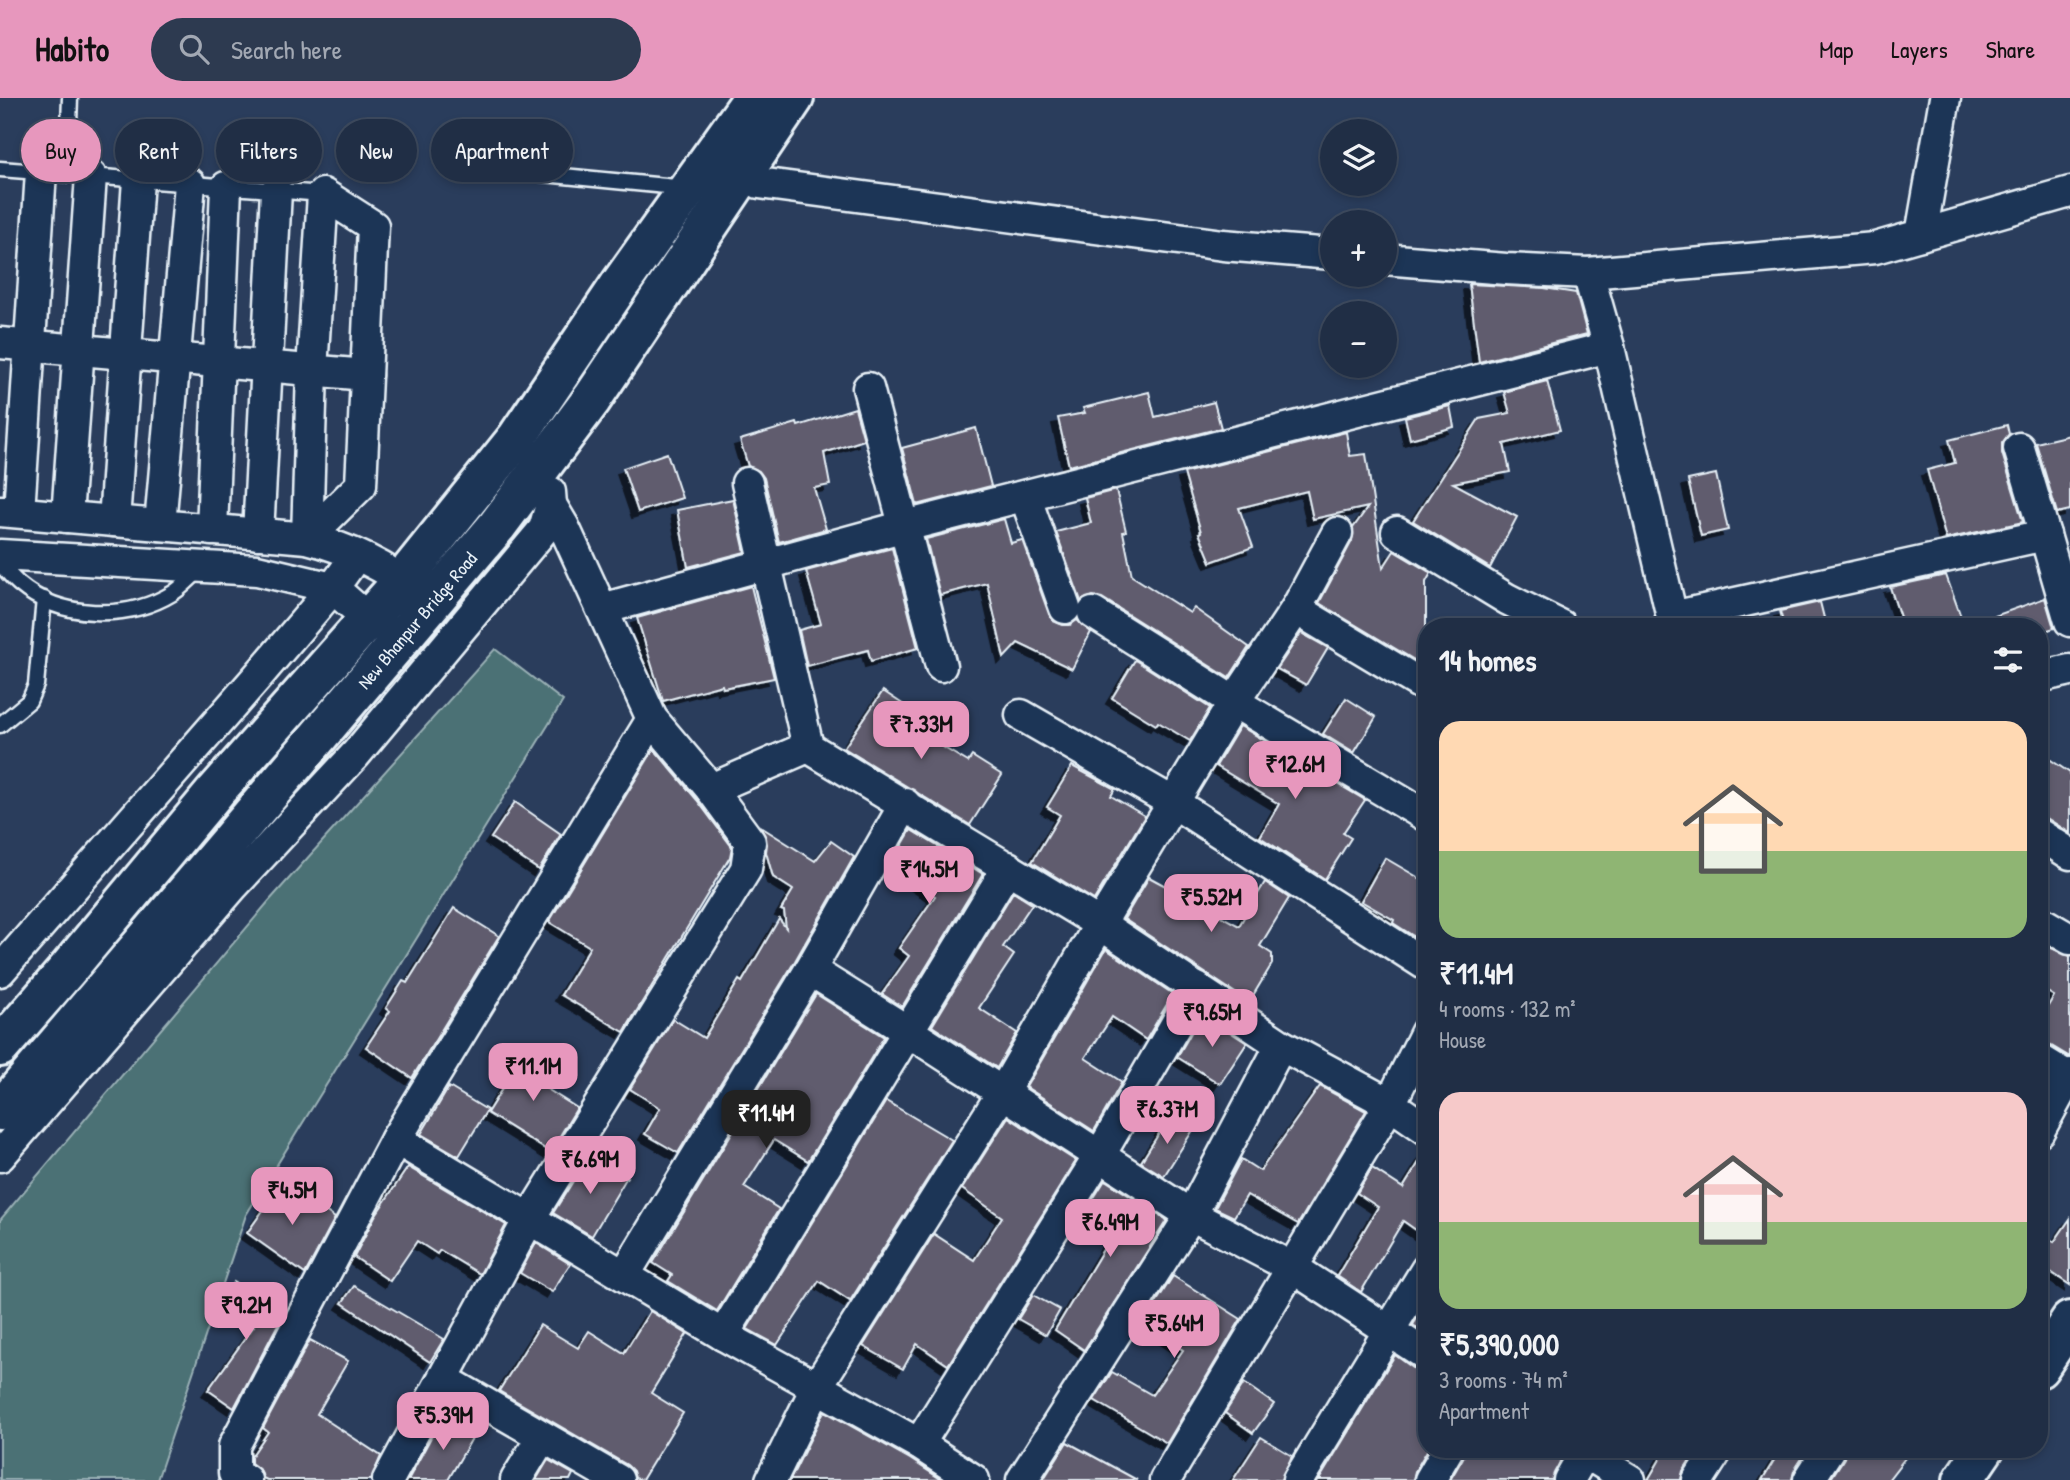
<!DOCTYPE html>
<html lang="en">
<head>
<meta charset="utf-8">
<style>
  body { margin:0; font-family:"Patrick Hand",sans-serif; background:#2d3a50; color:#f1f3f6; height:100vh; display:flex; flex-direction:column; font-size:26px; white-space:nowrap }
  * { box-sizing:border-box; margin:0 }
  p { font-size:23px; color:#a2a8b3 }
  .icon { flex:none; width:38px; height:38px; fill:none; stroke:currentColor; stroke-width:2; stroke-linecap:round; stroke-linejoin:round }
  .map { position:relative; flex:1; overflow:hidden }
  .sheet { position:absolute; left:1418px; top:520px; width:630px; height:840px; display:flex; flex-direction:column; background:#202e45; border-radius:28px; box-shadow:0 4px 10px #0003,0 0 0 2px #3d4a5e }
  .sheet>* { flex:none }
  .top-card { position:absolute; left:21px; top:21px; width:665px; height:63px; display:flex; gap:14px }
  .fabs { position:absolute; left:1320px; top:21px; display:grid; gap:14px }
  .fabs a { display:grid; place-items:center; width:77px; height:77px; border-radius:50%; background:#202e45; box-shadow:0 4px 10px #0003,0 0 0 2px #3d4a5e; font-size:35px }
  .price { position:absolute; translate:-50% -60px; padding:0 16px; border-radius:14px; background:#e797bd; color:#111; font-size:23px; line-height:46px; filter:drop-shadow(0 2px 4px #0008) }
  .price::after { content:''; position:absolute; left:50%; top:42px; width:21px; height:16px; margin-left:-10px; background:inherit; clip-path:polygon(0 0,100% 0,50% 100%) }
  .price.selected { background:#222; color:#fff }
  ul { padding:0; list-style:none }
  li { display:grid; align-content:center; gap:14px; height:371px; padding:0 21px }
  li span { display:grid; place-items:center; height:217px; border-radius:21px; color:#555 }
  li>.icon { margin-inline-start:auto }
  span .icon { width:126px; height:126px; fill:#fffc; stroke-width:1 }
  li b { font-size:30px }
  h2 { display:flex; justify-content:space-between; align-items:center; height:84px; padding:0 21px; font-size:30px }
  .tag { padding:0 24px; border-radius:32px; background:#202e45; box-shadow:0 4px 10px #0003,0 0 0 2px #3d4a5e; font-size:24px; line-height:63px }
  .tag.selected { background:#e797bd; color:#111 }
  header { display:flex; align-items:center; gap:42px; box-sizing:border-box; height:98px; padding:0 35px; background:#e797bd; color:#111 }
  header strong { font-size:33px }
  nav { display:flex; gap:38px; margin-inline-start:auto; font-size:24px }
  .search { width:490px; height:63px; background:#2d3a50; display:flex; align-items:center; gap:18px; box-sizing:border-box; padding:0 24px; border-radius:38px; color:#a2a8b3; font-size:26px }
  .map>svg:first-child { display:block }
</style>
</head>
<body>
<header>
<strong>Habito</strong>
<div class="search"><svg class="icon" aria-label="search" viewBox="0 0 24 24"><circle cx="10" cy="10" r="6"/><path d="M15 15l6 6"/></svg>Search here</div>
<nav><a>Map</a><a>Layers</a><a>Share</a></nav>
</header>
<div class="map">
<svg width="2070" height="1382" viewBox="0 0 2070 1382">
  <defs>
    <filter id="shadow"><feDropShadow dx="-6" dy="6" stdDeviation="0" flood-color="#0009"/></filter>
  </defs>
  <rect width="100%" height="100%" fill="#2a3d5c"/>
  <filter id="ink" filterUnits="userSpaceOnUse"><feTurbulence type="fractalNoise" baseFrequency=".0143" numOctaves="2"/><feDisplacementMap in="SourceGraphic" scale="14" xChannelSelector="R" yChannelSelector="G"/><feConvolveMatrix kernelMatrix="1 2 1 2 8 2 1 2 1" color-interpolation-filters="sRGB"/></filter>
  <g filter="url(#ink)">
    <polygon fill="#4c7174" stroke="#9ab1b6" stroke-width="2" points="495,551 563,603 246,1117 157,1382 0,1382 0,1122 269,803"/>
    <g fill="#605c6e" stroke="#e8f1f8" stroke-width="2" filter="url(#shadow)">
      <polygon points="1469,186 1544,190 1576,195 1587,236 1479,264"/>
      <polygon points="1547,283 1560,332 1504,346 1510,374 1453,385 1517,419 1490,470 1413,423 1479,321 1510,315 1504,294"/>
      <polygon points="1149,294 1155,319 1214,304 1221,330 1069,368 1058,320 1085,315 1083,310"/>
      <polygon points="1450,308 1454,329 1410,341 1405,319"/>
      <polygon points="855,310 864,342 824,355 830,387 814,390 826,431 779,444 764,380 759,373 748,368 740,342 797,325 798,328"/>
      <polygon points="2007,327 2009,336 2002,345 2002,355 2023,424 1946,441 1927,372 1955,365 1949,342"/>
      <polygon points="976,330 991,388 917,407 902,350"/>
      <polygon points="1346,334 1350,358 1366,356 1383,470 1394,453 1431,475 1426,484 1426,569 1319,505 1352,443 1353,430 1368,409 1313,421 1307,393 1239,410 1253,449 1211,464 1199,435 1201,434 1184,375"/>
      <polygon points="2070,337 2070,412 2057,415 2036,345"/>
      <polygon points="667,355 682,400 638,414 623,370"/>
      <polygon points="1716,376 1728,432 1701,438 1688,382"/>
      <polygon points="1116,392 1126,433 1123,434 1132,478 1190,515 1194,510 1249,549 1229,580 1102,500 1093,498 1081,503 1056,434 1091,425 1085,400"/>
      <polygon points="733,401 745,454 688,469 677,412"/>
      <polygon points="1004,421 1011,445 1022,442 1049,516 1053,523 1063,527 1070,527 1077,522 1091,534 1072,571 1018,545 1004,560 987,485 940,497 926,441"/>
      <polygon points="892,450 918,550 871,563 868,552 807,568 799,532 821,526 806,473"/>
      <polygon points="1946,477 1961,519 1935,528 1933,522 1911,528 1903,528 1890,489"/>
      <polygon points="751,488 774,580 723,590 722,587 663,603 637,520"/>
      <polygon points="2045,500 2054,530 2039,535 2039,528 1976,528 1975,525"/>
      <polygon points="1820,504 1826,528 1784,528 1780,513"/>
      <polygon points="1301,535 1328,550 1306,587 1277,571"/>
      <polygon points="1135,562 1210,610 1190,643 1158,624 1156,627 1112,600"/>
      <polygon points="883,593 913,613 904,626 968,664 972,658 1002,677 970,727 844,650"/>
      <polygon points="1346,600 1376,619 1354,655 1323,636"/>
      <polygon points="1240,628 1365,702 1343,735 1351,740 1325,781 1260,739 1279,706 1216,668"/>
      <polygon points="654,651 697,702 732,749 730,759 624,934 561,897 590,849 549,824"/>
      <polygon points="2039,654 2070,675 2070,735 2048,721 2039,719"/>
      <polygon points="1072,668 1115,691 1111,698 1145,718 1094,802 1032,764 1060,717 1047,709"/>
      <polygon points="515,704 561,736 539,772 491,740"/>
      <polygon points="761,729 815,763 831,743 854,759 795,863 678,1055 645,1036 660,1010 630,991 673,921 704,940 739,882 742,884 779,821 786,830 784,813 781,812 793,792 773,779 766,754 767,746"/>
      <polygon points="911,732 983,776 902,909 882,896 909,858 899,850 935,798 890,768"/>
      <polygon points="1385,760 1426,784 1426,846 1393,825 1394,822 1361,803"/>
      <polygon points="1149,779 1239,828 1265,784 1289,800 1260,848 1272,856 1272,866 1249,904 1124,821"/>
      <polygon points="1013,794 1032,806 1003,849 1014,857 979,910 1017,935 997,970 932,928"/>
      <polygon points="454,810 499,838 412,980 366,949 390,913 386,910 403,883 407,885"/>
      <polygon points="2049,849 2070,858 2070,959 2048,946 2039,944 2039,923 2054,898 2039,889 2039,865"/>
      <polygon points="1106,851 1173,896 1146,942 1112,919 1085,960 1122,984 1094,1033 1026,989"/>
      <polygon points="816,896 884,939 808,1063 774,1042 744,1089 779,1111 717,1213 668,1183 672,1177 653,1165"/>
      <polygon points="1202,916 1247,945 1220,986 1177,959"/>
      <polygon points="527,951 556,970 544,989 577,1010 550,1054 487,1015"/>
      <polygon points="1320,988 1366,1013 1298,1126 1247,1097 1234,1119 1215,1110 1241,1061 1260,1073"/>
      <polygon points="449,989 487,1012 459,1058 421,1036"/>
      <polygon points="886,1003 952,1042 850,1203 819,1183 777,1247 747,1231"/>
      <polygon points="1170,1018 1193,1032 1164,1078 1141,1064"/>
      <polygon points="1008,1019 1076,1063 948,1267 917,1246 903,1271 863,1248 934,1136 974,1162 1002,1119 962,1091"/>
      <polygon points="1426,1053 1426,1139 1403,1123 1361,1194 1337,1178 1378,1109 1357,1095 1372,1070 1403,1090"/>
      <polygon points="589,1058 627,1079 592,1138 553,1115"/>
      <polygon points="408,1069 506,1127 480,1176 440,1152 437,1156 417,1143 390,1183 354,1159 375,1118"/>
      <polygon points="1105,1082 1167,1122 1084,1252 1055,1232 1110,1140 1080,1122"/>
      <polygon points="284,1083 335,1120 305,1176 247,1135"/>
      <polygon points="2070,1121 2070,1187 2039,1166 2039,1133 2054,1144"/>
      <polygon points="536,1145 570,1166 552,1194 520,1175"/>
      <polygon points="1173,1178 1241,1221 1167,1345 1094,1302 1112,1274 1152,1297 1183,1252 1143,1225"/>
      <polygon points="234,1184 285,1213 234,1310 208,1292 254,1228 223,1211"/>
      <polygon points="354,1188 444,1241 430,1264 342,1205"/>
      <polygon points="1033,1197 1060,1212 1046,1237 1018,1221"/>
      <polygon points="1426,1205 1426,1236 1413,1227"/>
      <polygon points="650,1213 687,1236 651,1295 683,1315 642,1382 635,1380 633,1373 627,1367 499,1293 540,1227 578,1250 589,1233 624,1255"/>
      <polygon points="310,1242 348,1263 317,1316 381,1358 371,1382 267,1382 263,1380 261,1373 251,1365 251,1359 268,1334 263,1330"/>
      <polygon points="1395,1257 1416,1272 1426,1274 1428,1351 1415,1373 1413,1382 1319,1382"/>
      <polygon points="1244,1285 1274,1306 1253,1335 1225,1315"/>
      <polygon points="824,1313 910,1361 942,1382 790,1382"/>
      <polygon points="443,1317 475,1335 448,1382 408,1382"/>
      <polygon points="1261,1339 1292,1358 1281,1382 1233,1382"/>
      <polygon points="1067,1344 1137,1382 1043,1382"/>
      <polygon points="1465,1351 1562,1351 1563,1357 1552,1382 1450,1382 1463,1360"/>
      <polygon points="1666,1351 1697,1351 1683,1373 1681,1382 1648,1382"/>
      <polygon points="1781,1351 1808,1351 1794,1373 1792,1382 1762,1382"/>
      <polygon points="1846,1351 1912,1351 1888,1382 1830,1382 1844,1360"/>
      <polygon points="548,1362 573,1376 570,1382 536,1382"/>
    </g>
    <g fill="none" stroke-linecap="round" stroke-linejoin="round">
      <defs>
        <g id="lane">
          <polyline points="0,71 323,96"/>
          <polyline points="492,71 686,90"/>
          <polyline points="67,76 70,0"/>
          <path d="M0,466C6,472 12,480 19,486C60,521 127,523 173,495C183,489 192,478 202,470"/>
          <polyline points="0,627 29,603 36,587 44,501"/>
        </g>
        <g id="street">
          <polyline points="743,75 759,85 1223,147 1332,156"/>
          <polygon points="323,96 373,128 361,387 307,440 312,272"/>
          <polyline points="1921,137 1945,0"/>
          <polyline points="1384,161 1506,171 1588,175 1875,150 2070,94"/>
          <polyline points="1588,175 1609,249 1672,519 2045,437 2070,523"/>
          <polyline points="0,245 366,277"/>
          <polyline points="868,290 941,568"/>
          <polyline points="2019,350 2045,437"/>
          <polyline points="1025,398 1065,510"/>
          <path d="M0,413L307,440C347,450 387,469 419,495"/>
          <polyline points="19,414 41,74"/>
          <polyline points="67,419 91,78"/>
          <polyline points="114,423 138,82"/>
          <polyline points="160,427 190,86"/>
          <polyline points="212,432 226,89"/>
          <polyline points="1397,434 1507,501 1561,528"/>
          <polyline points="258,436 276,93"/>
          <polyline points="0,457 257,472 333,490 367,520 386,532"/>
          <polyline points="602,511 905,428 1609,249"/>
          <polyline points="1296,511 1426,589"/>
          <polyline points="1093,515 1234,604 1426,718"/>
          <polyline points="2039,579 2070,572"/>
          <polyline points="1021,617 1174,705 1426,867"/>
          <polyline points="808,649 1100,826 1281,947 1390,1006 1426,1031"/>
          <polyline points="711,691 808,649 747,385"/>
          <polyline points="2039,736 2070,756"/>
          <polyline points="2039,823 2070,841"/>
          <polyline points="810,872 909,934 1191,1117 1293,1170 1426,1257"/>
          <polyline points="0,873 258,578 333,490 356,458"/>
          <polyline points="2039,961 2070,980"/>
          <polyline points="2039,1033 2070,976"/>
          <polyline points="396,1041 723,1237 919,1346 974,1382"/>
          <polyline points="0,1058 233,788 356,656 544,431 551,407 550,394"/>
          <polyline points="625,1176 810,872 905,706"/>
          <polyline points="723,1237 1008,769"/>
          <polyline points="443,1281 618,1382"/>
          <polyline points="919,1346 1100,1057 1197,890"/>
          <polyline points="1579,1351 1630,1382"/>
          <polyline points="246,1382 234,1375 234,1348 396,1041 652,621"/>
          <polyline points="388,1382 529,1121 746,771 750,744 711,691 652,621 564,429 551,407"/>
          <polyline points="516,1382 542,1339"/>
          <polyline points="771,1382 816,1290 1003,994 1100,826 1234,604 1296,511 1337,435"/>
          <polyline points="1022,1382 1191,1117 1281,947"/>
          <polyline points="1165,1382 1390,1006 1426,934"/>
          <polyline points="1298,1382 1426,1172"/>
          <polyline points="1430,1382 1448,1351"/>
          <polyline points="1569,1382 1587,1351"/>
          <polyline points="1698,1382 1718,1351"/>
          <polyline points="1809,1382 1829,1351"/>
        </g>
        <g id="secondary">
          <polyline points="0,949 67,872 216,693 403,482 516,341 621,185 753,0"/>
          <path id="s1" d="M0,1013L497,428L592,301L794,0"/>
          <polyline points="2039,1270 2070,1223"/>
          <polyline points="1963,1382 1984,1351"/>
        </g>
      </defs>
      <use href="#lane" stroke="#e8f1f8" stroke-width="19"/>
      <use href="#street" stroke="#e8f1f8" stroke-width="35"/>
      <use href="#secondary" stroke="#e8f1f8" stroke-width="44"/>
      <use href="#lane" stroke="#1d3557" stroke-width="14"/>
      <use href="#street" stroke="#1d3557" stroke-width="30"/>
      <use href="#secondary" stroke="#1d3557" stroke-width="38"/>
    </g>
  </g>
  <g text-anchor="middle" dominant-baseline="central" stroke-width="5" stroke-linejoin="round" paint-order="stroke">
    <g font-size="19" fill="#e8f1f8" stroke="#1d3557">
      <text stroke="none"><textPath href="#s1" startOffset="644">New Bhanpur Bridge Road</textPath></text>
    </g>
  </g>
</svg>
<div class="fabs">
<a><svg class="icon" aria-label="layers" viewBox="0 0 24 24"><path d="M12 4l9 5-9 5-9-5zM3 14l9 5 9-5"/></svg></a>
<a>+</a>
<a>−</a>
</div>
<b class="price" style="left:921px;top:663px">₹7.33M</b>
<b class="price" style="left:1295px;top:703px">₹12.6M</b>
<b class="price" style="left:929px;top:808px">₹14.5M</b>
<b class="price" style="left:1211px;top:836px">₹5.52M</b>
<b class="price" style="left:1212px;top:951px">₹9.65M</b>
<b class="price" style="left:533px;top:1005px">₹11.1M</b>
<b class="price" style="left:1167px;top:1048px">₹6.37M</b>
<b class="price selected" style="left:766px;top:1052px">₹11.4M</b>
<b class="price" style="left:590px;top:1098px">₹6.69M</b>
<b class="price" style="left:292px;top:1129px">₹4.5M</b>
<b class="price" style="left:1110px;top:1161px">₹6.49M</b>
<b class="price" style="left:246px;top:1244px">₹9.2M</b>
<b class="price" style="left:1174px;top:1262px">₹5.64M</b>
<b class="price" style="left:443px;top:1354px">₹5.39M</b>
<div class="top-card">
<a class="tag selected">Buy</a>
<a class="tag">Rent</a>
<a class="tag">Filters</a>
<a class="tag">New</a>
<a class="tag">Apartment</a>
</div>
<section class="sheet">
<h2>14 homes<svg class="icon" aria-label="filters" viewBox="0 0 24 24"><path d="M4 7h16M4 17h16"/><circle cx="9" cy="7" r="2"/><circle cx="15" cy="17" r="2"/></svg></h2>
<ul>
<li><span style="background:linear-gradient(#ffd9b3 60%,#8fb573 0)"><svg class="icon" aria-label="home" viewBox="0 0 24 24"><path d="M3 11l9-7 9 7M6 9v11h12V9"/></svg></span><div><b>₹11.4M</b><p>4 rooms · 132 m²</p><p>House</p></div></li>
<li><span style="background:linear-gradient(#f6c9c9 60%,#8fb573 0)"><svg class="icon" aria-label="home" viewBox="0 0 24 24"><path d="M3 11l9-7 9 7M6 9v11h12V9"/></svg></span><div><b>₹5,390,000</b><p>3 rooms · 74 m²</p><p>Apartment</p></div></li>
</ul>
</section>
</div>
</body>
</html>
